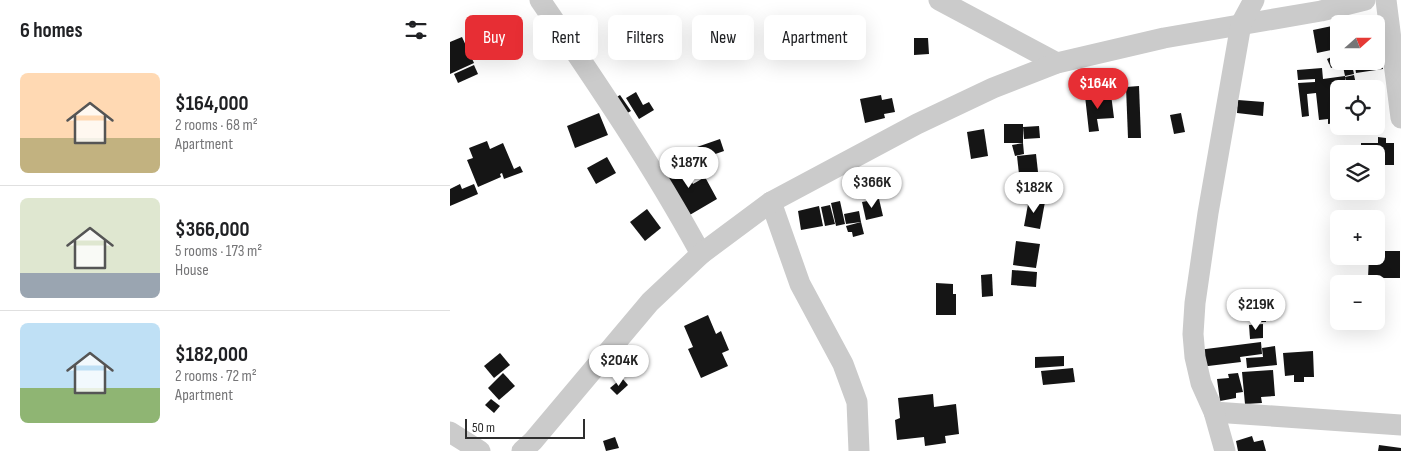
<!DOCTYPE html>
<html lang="en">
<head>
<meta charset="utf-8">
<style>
  body { margin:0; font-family:"Sofia Sans Condensed",sans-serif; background:#f6f6f6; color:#202124; height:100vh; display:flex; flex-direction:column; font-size:19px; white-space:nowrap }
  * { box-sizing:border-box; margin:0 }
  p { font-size:16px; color:#757577 }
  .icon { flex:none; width:28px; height:28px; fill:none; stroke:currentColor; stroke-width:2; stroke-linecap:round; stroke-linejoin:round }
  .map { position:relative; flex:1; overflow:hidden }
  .sheet { display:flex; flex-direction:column; background:#fff; width:450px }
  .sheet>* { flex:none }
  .top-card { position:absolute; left:15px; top:15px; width:475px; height:45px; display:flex; gap:10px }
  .needle { width:32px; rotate:69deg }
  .controls { position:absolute; left:880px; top:15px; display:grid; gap:10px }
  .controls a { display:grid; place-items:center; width:55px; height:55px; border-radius:8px; background:#fff; box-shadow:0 5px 20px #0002; font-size:25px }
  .scale { position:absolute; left:15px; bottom:12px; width:120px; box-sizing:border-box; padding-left:5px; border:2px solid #2e2e2e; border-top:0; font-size:14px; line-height:18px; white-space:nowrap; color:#2e2e2e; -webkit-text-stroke:4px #fff; paint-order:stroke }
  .price { position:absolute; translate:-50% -42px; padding:0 11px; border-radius:18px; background:#fff; color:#222; font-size:16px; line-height:32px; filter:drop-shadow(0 1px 2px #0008) }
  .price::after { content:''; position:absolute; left:50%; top:30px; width:15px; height:11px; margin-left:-8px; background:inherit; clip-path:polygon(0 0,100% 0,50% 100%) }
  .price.active { background:#e72e34; color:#fff }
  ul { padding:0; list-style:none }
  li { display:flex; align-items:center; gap:15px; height:125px; padding:0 20px }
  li+li { border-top:1px solid #e0e0e0 }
  li span { display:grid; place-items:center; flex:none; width:140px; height:100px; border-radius:8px; color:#555 }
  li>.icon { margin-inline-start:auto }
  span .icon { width:60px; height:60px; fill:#fffc; stroke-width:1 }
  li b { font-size:21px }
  h2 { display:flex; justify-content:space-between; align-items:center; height:60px; padding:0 20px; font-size:21px }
  .chip { padding:0 18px; border-radius:8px; background:#fff; box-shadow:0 5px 20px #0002; font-size:18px; line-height:45px }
  .chip.active { background:#e72e34; color:#fff }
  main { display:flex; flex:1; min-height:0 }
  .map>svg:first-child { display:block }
</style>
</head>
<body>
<main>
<section class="sheet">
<h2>6 homes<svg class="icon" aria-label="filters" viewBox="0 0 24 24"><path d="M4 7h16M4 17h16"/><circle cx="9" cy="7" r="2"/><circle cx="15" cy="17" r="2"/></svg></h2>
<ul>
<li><span style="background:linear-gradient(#ffd9b3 65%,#c2b280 0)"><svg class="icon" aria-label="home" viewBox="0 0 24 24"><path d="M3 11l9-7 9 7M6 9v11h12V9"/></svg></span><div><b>$164,000</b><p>2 rooms · 68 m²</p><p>Apartment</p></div></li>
<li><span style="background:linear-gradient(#dfe7d0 75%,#9aa5b1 0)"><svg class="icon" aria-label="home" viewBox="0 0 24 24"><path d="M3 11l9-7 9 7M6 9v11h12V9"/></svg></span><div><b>$366,000</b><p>5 rooms · 173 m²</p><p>House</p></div></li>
<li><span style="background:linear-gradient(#bfe0f5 65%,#8fb573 0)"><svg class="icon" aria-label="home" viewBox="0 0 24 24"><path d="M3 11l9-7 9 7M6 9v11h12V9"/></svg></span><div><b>$182,000</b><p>2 rooms · 72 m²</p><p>Apartment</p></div></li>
</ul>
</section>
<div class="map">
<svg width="951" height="451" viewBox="0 0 951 451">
  <rect width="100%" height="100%" fill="#fff"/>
  <g fill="#151515">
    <polygon points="882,26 886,49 867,53 863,30"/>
    <polygon points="12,37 24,63 0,74 0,42"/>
    <polygon points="464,38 478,38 479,54 464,55"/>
    <polygon points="930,48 933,69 906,73 904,61 926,61 926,49"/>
    <polygon points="886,55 890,65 881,68 877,59"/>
    <polygon points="892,61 901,61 904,74 895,76"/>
    <polygon points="24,65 28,74 8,83 4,74"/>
    <polygon points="872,68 873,79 895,76 896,89 889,89 889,116 885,116 886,123 878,124 878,119 869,120 866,93 857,94 859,116 852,117 848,83 865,82 865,79 848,80 847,70"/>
    <polygon points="904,75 907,89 898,89 895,77"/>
    <polygon points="689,86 691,138 678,138 676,87"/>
    <polygon points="186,92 193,105 199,102 204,110 189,119 176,98"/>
    <polygon points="661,94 664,118 647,119 649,131 639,132 635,96"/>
    <polygon points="170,95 181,111 172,116 162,100"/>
    <polygon points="431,95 432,100 442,98 445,112 434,114 435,118 415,123 410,99"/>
    <polygon points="788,100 814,102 813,116 787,113"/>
    <polygon points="149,113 158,135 125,148 117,126"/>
    <polygon points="731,113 735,132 724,134 720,115"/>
    <rect x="554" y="124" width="19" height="19"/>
    <polygon points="589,126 590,138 574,139 573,127"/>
    <polygon points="534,129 538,156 521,159 517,132"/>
    <polygon points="928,137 936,138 936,143 944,143 944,165 926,165 926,154 911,154 911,143 928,143"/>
    <polygon points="270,139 274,151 251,159 247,147"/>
    <polygon points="37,141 40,149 53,143 64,169 70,166 73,172 54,179 52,173 50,174 51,177 28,187 17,160 23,158 19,148"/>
    <polygon points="573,143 574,154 565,156 562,145"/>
    <polygon points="586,154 588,172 569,174 567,156"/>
    <polygon points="157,157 166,173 146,184 137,168"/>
    <polygon points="229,161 243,184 255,177 267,199 238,216 211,172"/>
    <polygon points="587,173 589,186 571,186 569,175"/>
    <polygon points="10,184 12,189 24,184 28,194 0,206 0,189"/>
    <polygon points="429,199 433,216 416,220 412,202"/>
    <polygon points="579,199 595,202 590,229 574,226"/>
    <polygon points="390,201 395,224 386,226 381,203"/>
    <polygon points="380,205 385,224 375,226 371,207"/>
    <polygon points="369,206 373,226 351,230 348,211"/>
    <polygon points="197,209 211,228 195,241 180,222"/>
    <polygon points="409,211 411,222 396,224 394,214"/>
    <polygon points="411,222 414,234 403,237 402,232 398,232 396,226"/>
    <polygon points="566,241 590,244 586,268 563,265"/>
    <polygon points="926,251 950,251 950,278 918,278 919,256 926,256"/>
    <polygon points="562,270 587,272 586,287 561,285"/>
    <polygon points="542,274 543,296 532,297 531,275"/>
    <polygon points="486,283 503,284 503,294 506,294 506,315 486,315"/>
    <rect x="800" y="308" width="16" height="14"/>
    <polygon points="258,315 266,334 271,331 279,350 272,353 278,366 251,378 238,349 243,347 234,326"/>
    <polygon points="813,324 813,338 800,339 799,325"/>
    <polygon points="811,342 812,354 790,357 791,362 750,367 748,350"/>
    <polygon points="825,346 827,365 797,368 796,358 813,357 812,348"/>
    <polygon points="863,351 864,377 854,377 854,382 844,382 844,375 835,376 833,353"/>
    <polygon points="50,353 60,365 44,378 34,366"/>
    <polygon points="614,356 614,366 585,368 585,357"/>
    <polygon points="623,368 625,382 593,385 591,371"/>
    <polygon points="823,370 825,396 811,397 812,403 795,404 792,372"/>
    <polygon points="53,373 65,386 49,400 38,388"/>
    <polygon points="788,373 793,392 786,393 786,398 770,401 767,379 779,378 778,374"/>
    <polygon points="172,378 178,385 167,395 160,388"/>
    <polygon points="483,394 484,407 506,404 509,434 495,436 496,443 475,446 474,437 447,440 445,420 450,418 448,398"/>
    <polygon points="41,399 50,406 44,413 35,405"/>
    <polygon points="802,436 804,442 813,440 816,451 788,451 786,441"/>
    <polygon points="165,437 169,448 156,451 153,441"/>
    <polygon points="929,445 951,448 951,451 928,451"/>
  </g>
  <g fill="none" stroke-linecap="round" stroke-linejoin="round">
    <g stroke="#cbcbcb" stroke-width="21">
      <path d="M90,0C147,83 203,166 251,254"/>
      <polyline points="489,0 607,63"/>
      <polyline points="936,0 951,118"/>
      <polyline points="321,202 350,284 393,364 407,402 409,451"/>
      <polyline points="764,412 951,425"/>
      <polyline points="0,432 30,451"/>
      <polyline points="72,451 83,441 200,302 251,254 321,202 467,124 543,88 607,63 714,38 871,11 915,0"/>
      <polyline points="775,451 764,412 751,383 745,357 743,334 745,303 758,213 791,24 804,0"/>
    </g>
  </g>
</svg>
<div class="controls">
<a><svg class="needle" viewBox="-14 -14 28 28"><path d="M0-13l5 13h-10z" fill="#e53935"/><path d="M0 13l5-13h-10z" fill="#757577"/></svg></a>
<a><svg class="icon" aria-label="locate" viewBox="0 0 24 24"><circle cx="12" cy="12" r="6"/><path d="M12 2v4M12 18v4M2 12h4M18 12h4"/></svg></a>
<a><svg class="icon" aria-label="layers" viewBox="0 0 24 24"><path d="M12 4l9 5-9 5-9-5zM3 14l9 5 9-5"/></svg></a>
<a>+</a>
<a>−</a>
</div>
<div class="scale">50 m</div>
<b class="price active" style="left:648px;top:110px">$164K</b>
<b class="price" style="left:239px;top:189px">$187K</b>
<b class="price" style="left:422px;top:209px">$366K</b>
<b class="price" style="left:584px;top:214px">$182K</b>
<b class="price" style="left:806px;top:331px">$219K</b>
<b class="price" style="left:169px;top:387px">$204K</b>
<div class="top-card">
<a class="chip active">Buy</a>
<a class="chip">Rent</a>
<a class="chip">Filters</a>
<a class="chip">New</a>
<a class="chip">Apartment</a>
</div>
</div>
</main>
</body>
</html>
